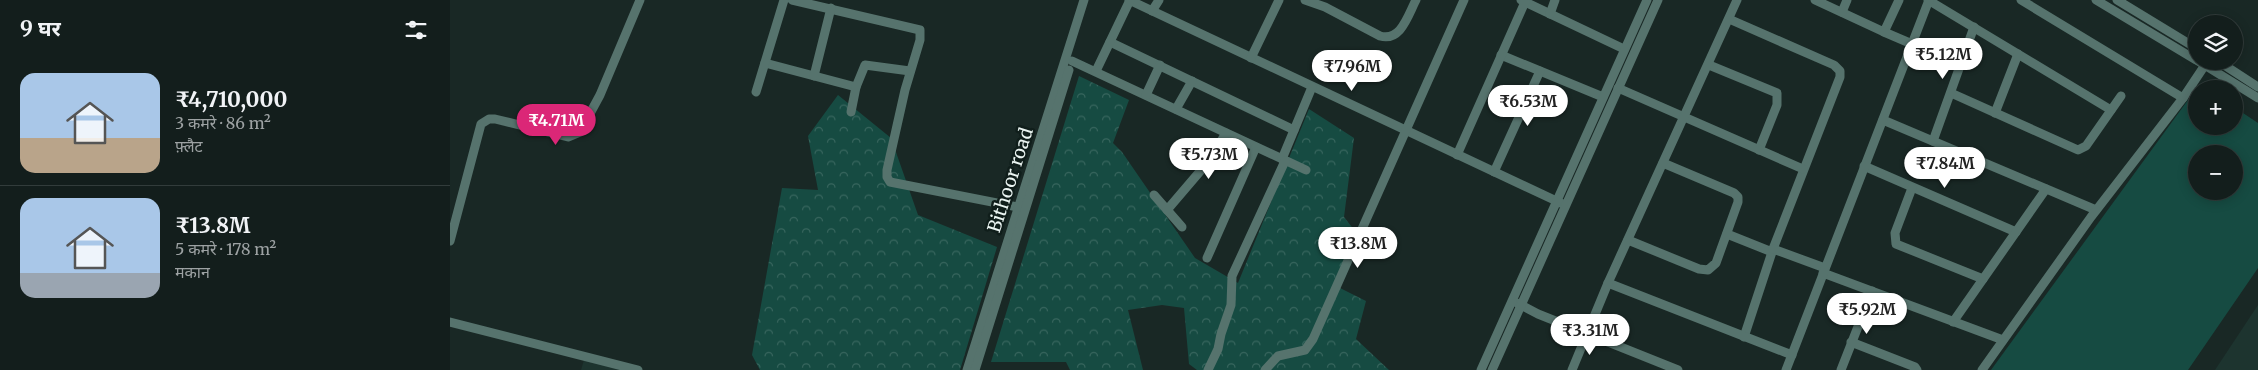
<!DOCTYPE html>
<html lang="hi">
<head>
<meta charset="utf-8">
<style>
  body { margin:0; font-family:Merriweather,"Noto Sans Devanagari",serif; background:#202b29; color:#f1f3f6; height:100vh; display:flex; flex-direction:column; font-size:19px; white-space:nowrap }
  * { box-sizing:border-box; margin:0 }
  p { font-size:16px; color:#9da2a3 }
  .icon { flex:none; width:28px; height:28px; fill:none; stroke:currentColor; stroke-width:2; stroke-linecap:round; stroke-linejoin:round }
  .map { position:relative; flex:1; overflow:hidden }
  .side { display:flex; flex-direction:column; background:#131e1c; width:450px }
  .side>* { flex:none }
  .tools { position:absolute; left:1738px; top:15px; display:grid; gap:10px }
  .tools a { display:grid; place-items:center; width:55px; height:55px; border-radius:50%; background:#131e1c; box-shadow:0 2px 12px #0003,0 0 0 1px #323c3b; font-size:25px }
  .price { position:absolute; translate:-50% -42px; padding:0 11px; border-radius:18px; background:#fff; color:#222; font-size:16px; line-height:32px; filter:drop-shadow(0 1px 2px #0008) }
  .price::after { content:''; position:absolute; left:50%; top:30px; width:15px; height:11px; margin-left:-8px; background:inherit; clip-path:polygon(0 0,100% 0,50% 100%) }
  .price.current { background:#db2777; color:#fff }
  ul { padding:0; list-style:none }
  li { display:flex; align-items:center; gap:15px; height:125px; padding:0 20px }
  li+li { border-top:1px solid #323c3b }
  li span { display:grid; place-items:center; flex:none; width:140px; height:100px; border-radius:15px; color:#555 }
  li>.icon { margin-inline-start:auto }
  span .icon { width:60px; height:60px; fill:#fffc; stroke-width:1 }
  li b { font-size:21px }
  h2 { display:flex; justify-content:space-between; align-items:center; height:60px; padding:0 20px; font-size:21px }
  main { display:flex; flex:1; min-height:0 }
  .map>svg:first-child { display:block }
</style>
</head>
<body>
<main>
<section class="side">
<h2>9 घर<svg class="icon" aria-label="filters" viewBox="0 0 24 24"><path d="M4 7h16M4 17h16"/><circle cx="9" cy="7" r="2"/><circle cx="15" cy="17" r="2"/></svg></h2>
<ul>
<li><span style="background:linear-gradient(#a9c7e8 65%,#b9a48a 0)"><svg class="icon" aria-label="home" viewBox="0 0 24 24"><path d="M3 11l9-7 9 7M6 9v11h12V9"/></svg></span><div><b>₹4,710,000</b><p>3 कमरे · 86 m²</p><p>फ़्लैट</p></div></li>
<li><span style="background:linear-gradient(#a9c7e8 75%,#9aa5b1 0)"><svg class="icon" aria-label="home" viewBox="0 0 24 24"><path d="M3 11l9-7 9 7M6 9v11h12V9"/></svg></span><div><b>₹13.8M</b><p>5 कमरे · 178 m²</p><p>मकान</p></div></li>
</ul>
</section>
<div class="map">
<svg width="1808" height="370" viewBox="0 0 1808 370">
  <defs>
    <pattern id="forest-crowns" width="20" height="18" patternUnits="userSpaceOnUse" patternTransform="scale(1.25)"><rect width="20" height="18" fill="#164b42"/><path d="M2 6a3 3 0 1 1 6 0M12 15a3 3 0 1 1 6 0" fill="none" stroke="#38665e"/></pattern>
  </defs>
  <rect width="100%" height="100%" fill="#192825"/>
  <g fill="#1d342f">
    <polygon points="1808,305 1808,370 1765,370"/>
    <polygon points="134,360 173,370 131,370"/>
  </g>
  <g fill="url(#forest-crowns)">
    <polygon points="629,76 679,100 663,143 672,152 745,258 788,283 859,109 904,138 894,217 909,236 888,287 916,301 906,339 939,370 747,370 739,364 734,308 712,305 678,310 693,370 620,370 616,362 541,362"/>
    <polygon points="388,95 441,138 468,215 547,247 510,370 310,370 302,355 332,188 368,190 358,136"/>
  </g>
  <path fill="#164b42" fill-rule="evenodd" d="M1746,89V126H1784V107L1808,123V268L1738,370H1541ZM1746,154H1784V191H1746Z"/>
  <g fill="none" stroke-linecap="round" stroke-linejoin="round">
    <g stroke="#56736d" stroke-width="9">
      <polyline points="342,0 470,30 470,40 455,90 437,170 437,177 440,182 568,207"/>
      <polyline points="679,0 1115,205"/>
      <path d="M855,0L875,7L930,36C951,42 958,15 966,0"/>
      <polyline points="1071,0 1174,49"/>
      <polyline points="1365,0 1434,32 1449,0"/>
      <polyline points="1478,0 1661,110"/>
      <polyline points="1646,0 1746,60"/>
      <polyline points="1667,0 1746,48"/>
      <polyline points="702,11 709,0"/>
      <polyline points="1392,12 1397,0"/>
      <polyline points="1100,14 1105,0"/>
      <polyline points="1279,19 1384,65 1390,71 1390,77 1323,249 1294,337"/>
      <polyline points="1434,32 1462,44"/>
      <polyline points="660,42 844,130"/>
      <polyline points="1051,55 1153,97"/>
      <polyline points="801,58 829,0"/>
      <polyline points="622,61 856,170"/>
      <polyline points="1748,61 1808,98"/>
      <polyline points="1768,61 1808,87"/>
      <polyline points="315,63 406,87"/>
      <polyline points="1259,65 1327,93 1327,105 1309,150"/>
      <polyline points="646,71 680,0"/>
      <polyline points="364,76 381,8"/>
      <polyline points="1168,88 1353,169"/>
      <polyline points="306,92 334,0"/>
      <polyline points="1501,93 1628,150 1636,146 1671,96"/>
      <polyline points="696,95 710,65"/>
      <polyline points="1733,98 1755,65"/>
      <polyline points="726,109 742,81"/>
      <polyline points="401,112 406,87 415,65 460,71"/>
      <polyline points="1545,113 1568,54"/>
      <polyline points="1433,120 1646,210"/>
      <polyline points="1483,141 1524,27"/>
      <polyline points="1007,155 1075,2"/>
      <polyline points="832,159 862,87"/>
      <polyline points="1414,166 1566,232"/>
      <polyline points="1044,172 1090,71"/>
      <polyline points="1462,188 1445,233 1446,244 1533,279"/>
      <polyline points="704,195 732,227"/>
      <polyline points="717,210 758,162 776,133"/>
      <polyline points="1277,234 1322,252"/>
      <polyline points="1178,240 1249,269 1258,270 1266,263 1288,202 1288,197 1284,193 1213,163"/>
      <polyline points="0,241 31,124 39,119 45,119 118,137 130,132 150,95 190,0"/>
      <polyline points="1323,249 1375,268"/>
      <polyline points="757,258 806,147"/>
      <polyline points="1373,273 1553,340"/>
      <polyline points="1158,283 1342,355"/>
      <polyline points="1067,303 1088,314 1228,370"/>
      <polyline points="0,322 188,370"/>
      <polyline points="1503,322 1596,189"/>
      <polyline points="1401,342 1465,367 1467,370"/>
      <polyline points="517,370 634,0"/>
      <polyline points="525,370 619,70"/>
      <polyline points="758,370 768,349 771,334 781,305 782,276 835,161"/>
      <polyline points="815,370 828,356 855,350 863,339 1014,0"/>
      <polyline points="1031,370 1197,0"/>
      <polyline points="1042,370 1208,0"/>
      <polyline points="1122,370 1158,283 1287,0"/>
      <polyline points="1336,370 1479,0"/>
      <polyline points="1391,370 1422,291"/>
      <polyline points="1532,370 1641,217 1733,98 1571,0"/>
    </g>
  </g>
  <g text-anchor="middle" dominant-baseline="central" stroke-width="5" stroke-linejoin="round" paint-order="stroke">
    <g font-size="18" fill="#ebf5f2" stroke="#101e1b">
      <text transform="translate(560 180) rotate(-72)">Bithoor road</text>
    </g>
  </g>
</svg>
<div class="tools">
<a><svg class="icon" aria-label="layers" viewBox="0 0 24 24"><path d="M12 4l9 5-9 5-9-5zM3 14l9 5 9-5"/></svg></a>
<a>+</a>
<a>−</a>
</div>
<b class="price" style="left:1493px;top:80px">₹5.12M</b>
<b class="price" style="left:902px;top:92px">₹7.96M</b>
<b class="price" style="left:1078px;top:127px">₹6.53M</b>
<b class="price current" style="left:106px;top:146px">₹4.71M</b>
<b class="price" style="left:759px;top:180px">₹5.73M</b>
<b class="price" style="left:1495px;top:189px">₹7.84M</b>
<b class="price" style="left:908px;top:269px">₹13.8M</b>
<b class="price" style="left:1417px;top:335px">₹5.92M</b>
<b class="price" style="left:1140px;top:356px">₹3.31M</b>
</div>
</main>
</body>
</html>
